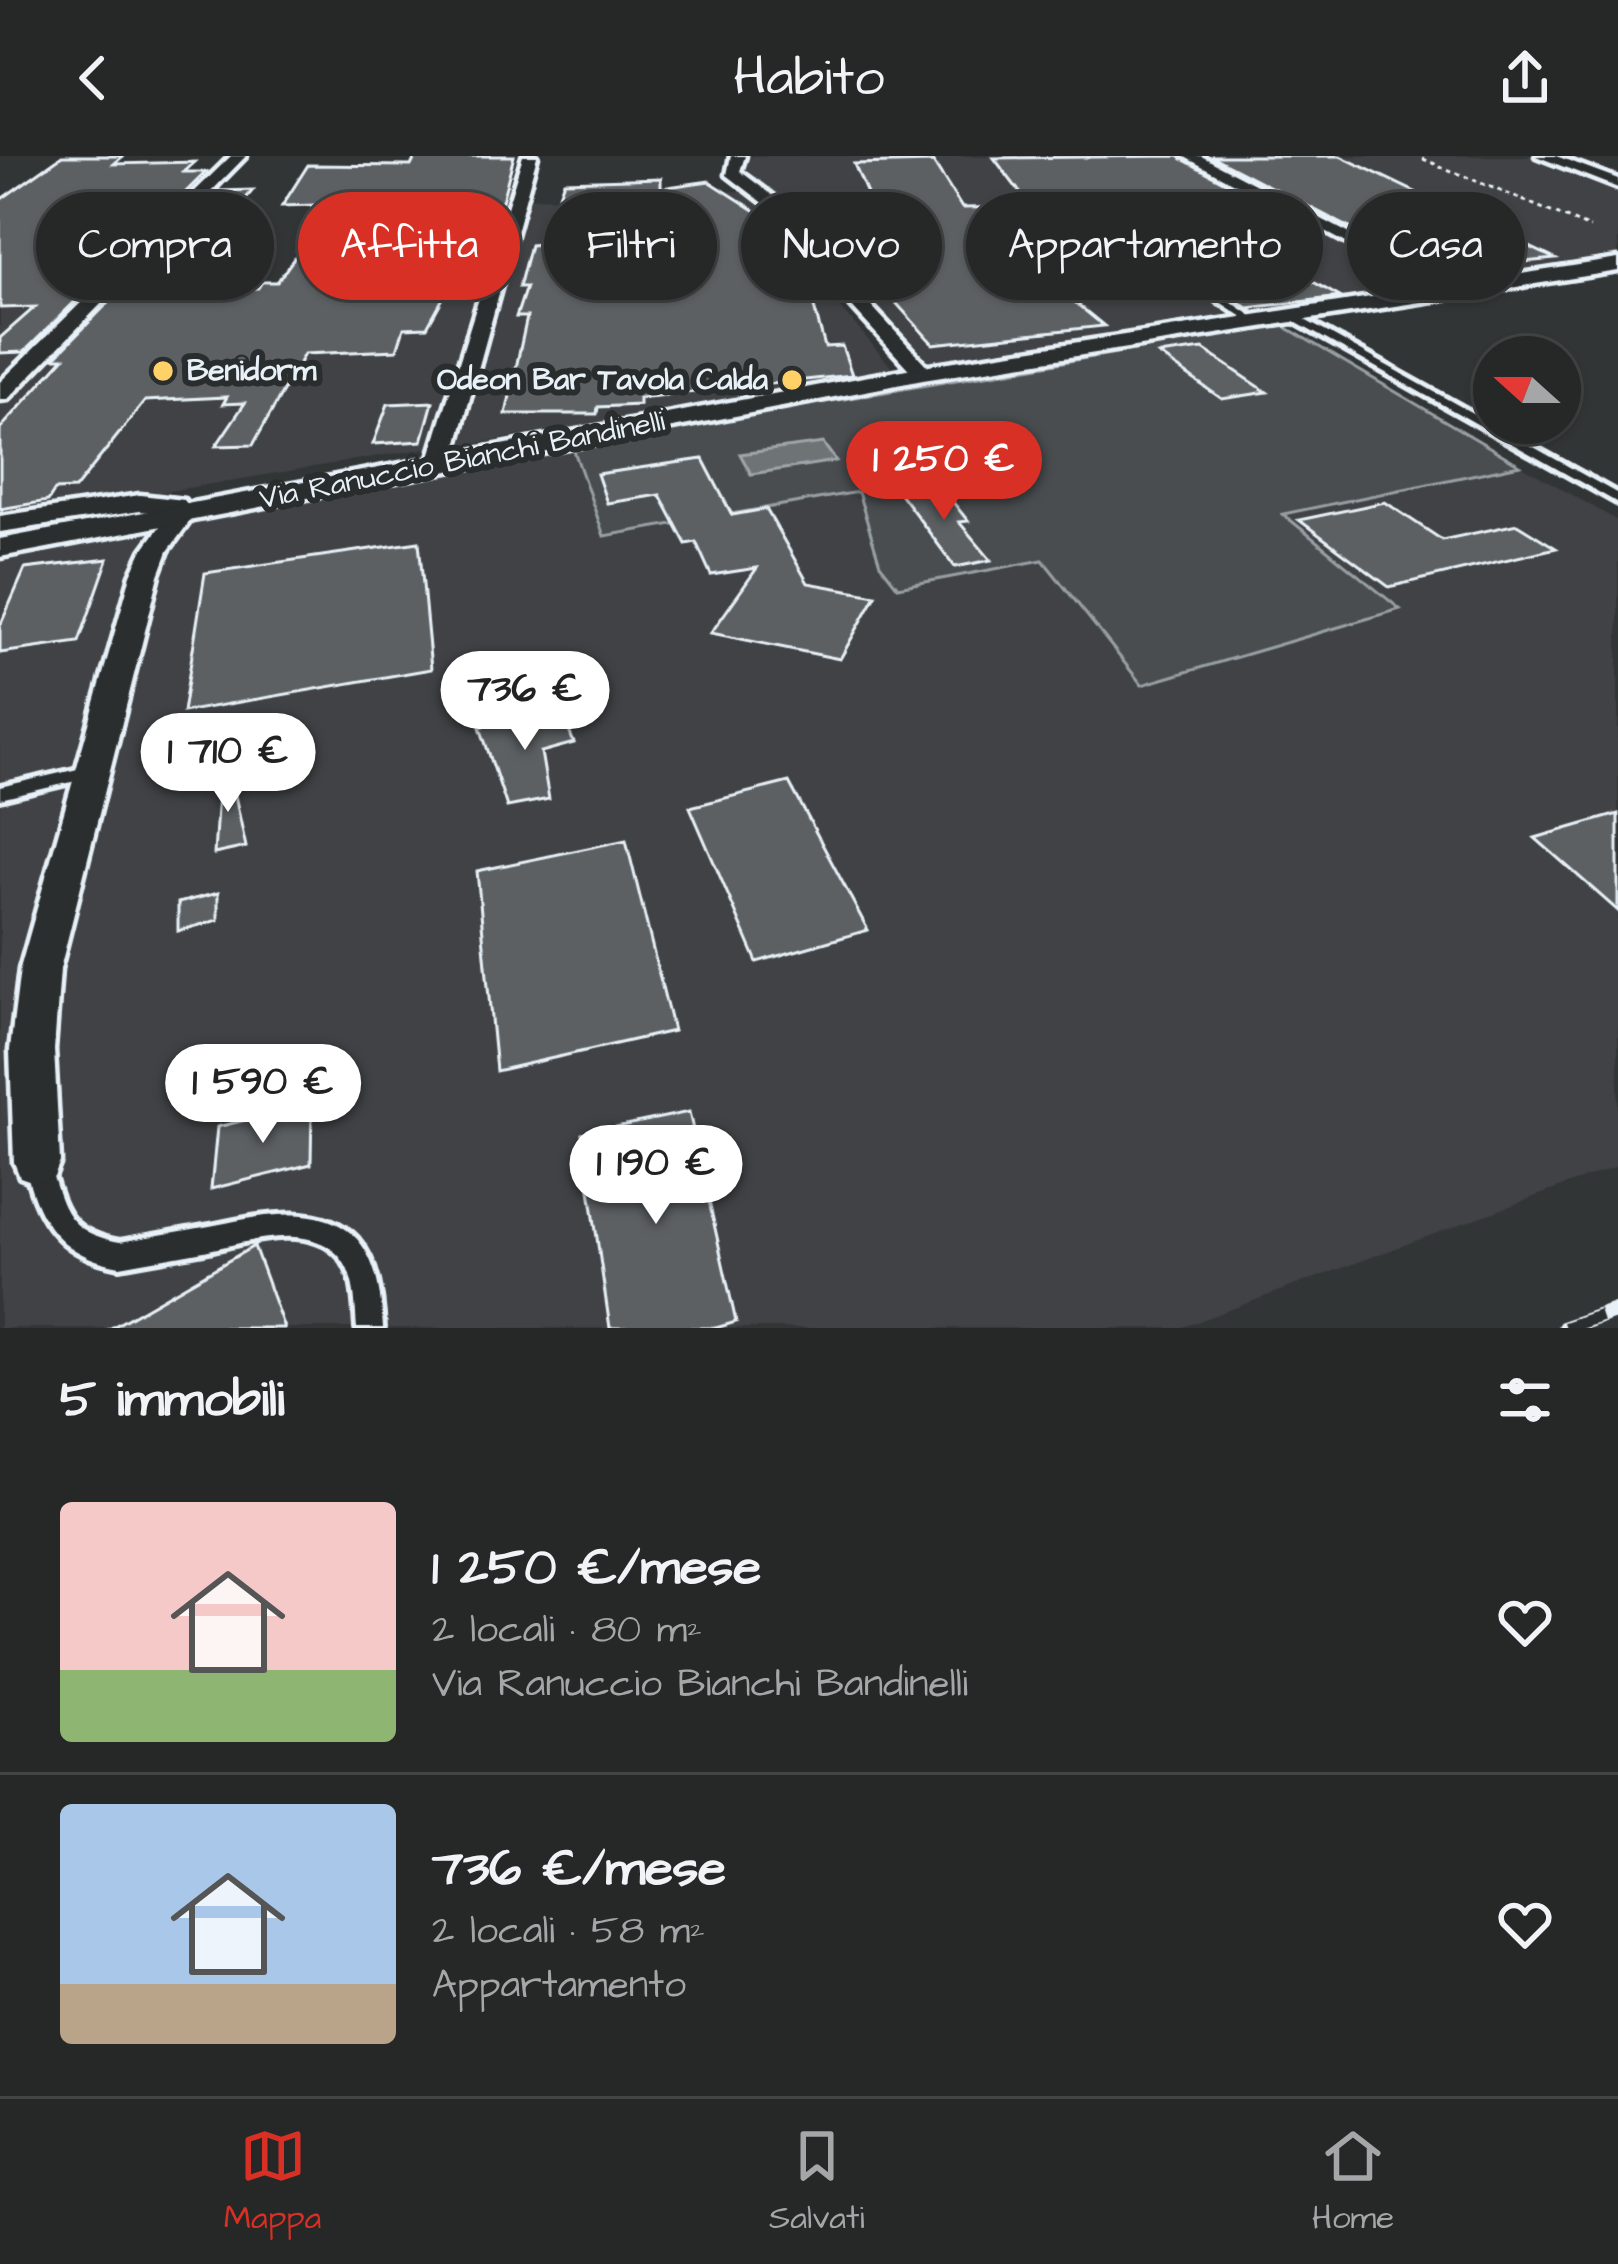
<!DOCTYPE html>
<html lang="it">
<head>
<meta charset="utf-8">
<style>
  body { margin:0; font-family:"Architects Daughter",sans-serif; background:#323434; color:#f1f3f6; height:100vh; display:flex; flex-direction:column; font-size:45px; white-space:nowrap }
  * { box-sizing:border-box; margin:0 }
  p { font-size:39px; color:#a4a6a8 }
  .icon { flex:none; width:66px; height:66px; fill:none; stroke:currentColor; stroke-width:2; stroke-linecap:round; stroke-linejoin:round }
  .map { position:relative; height:1172px; overflow:hidden }
  .panel { display:flex; flex-direction:column; background:#262828; flex:1 }
  .panel>* { flex:none }
  .top-card { position:absolute; left:36px; top:36px; width:1548px; height:108px; display:flex; gap:24px }
  .needle { width:78px; rotate:291deg }
  .controls { position:absolute; left:1473px; top:180px; display:grid; gap:24px }
  .controls a { display:grid; place-items:center; width:108px; height:108px; border-radius:50%; background:#262828; box-shadow:0 3px 9px #0004,0 0 0 3px #424445; font-size:60px }
  .price { position:absolute; translate:-50% -102px; padding:0 27px; border-radius:42px; background:#fff; color:#222; font-size:39px; line-height:78px; filter:drop-shadow(0 3px 6px #0008) }
  .price::after { content:''; position:absolute; left:50%; top:72px; width:36px; height:27px; margin-left:-18px; background:inherit; clip-path:polygon(0 0,100% 0,50% 100%) }
  .price.current { background:#d93025; color:#fff }
  ul { padding:0; list-style:none }
  li { display:flex; align-items:center; gap:36px; height:300px; padding:0 60px }
  li+li { border-top:3px solid #424445 }
  li span { display:grid; place-items:center; flex:none; width:336px; height:240px; border-radius:12px; color:#555 }
  li>.icon { margin-inline-start:auto }
  span .icon { width:144px; height:144px; fill:#fffc; stroke-width:1 }
  li b { font-size:51px }
  h2 { display:flex; justify-content:space-between; align-items:center; height:144px; padding:0 60px; font-size:51px }
  .chip { padding:0 42px; border-radius:54px; background:#262828; box-shadow:0 3px 9px #0004,0 0 0 3px #424445; font-size:42px; line-height:108px }
  .chip.current { background:#d93025; color:#fff }
  header { display:flex; justify-content:space-between; align-items:center; height:156px; padding:0 60px; background:#262828; font-size:54px; font-weight:600 }
  .menu { display:flex; justify-content:space-around; align-items:center; height:168px; border-top:3px solid #424445; background:#262828; font-size:33px; color:#a4a6a8 }
  .menu a { display:grid; justify-items:center; gap:6px }
  .menu .current { color:#d93025 }
  .map>svg:first-child { display:block }
</style>
</head>
<body>
<header><svg class="icon" aria-label="back" viewBox="0 0 24 24"><path d="M15 5l-7 7 7 7"/></svg>Habito<svg class="icon" aria-label="share" viewBox="0 0 24 24"><path d="M12 15V3M7 8l5-5 5 5M5 13v7h14v-7"/></svg></header>
<div class="map">
<svg width="1618" height="1172" viewBox="0 0 1618 1172">
  <rect width="100%" height="100%" fill="#323536"/>
  <filter id="ink" filterUnits="userSpaceOnUse"><feTurbulence type="fractalNoise" baseFrequency=".00833" numOctaves="2"/><feDisplacementMap in="SourceGraphic" scale="24" xChannelSelector="R" yChannelSelector="G"/><feConvolveMatrix kernelMatrix="1 2 1 2 8 2 1 2 1" color-interpolation-filters="sRGB"/></filter>
  <g filter="url(#ink)">
    <g fill="#3f4244">
      <polygon points="752,0 1181,0 1438,133 932,213 860,134 846,108 854,99 835,93 798,54 737,16"/>
      <polygon points="1207,0 1534,0 1618,31 1618,100 1444,127"/>
      <polygon points="743,35 762,46 799,82 832,142 895,215 451,292 525,42"/>
      <polygon points="503,59 428,292 0,363 0,247 113,135 298,122 317,95 293,96 309,68"/>
      <polygon points="153,76 69,161 0,228 0,80"/>
      <polygon points="572,288 604,379 859,336 880,407 898,431 1043,404 1398,451 1282,359 1520,309 1618,365 1618,1010 1180,1172 0,1172 0,399"/>
    </g>
    <polygon fill="#494d4f" stroke="#989fa4" stroke-width="3" points="1282,169 1520,309 1283,358 1400,453 1142,529 1043,404 898,431 880,408 858,336 604,380 572,289"/>
    <polygon fill="#6e7376" stroke="#9fa5aa" stroke-width="3" points="823,287 836,305 751,318 740,298"/>
    <g fill="#5c6063" stroke="#e8f1f8" stroke-width="3">
      <polygon points="62,0 123,0 114,8 195,6 184,16 206,16 24,196 0,197 0,182 35,151 0,152 0,44"/>
      <polygon points="416,0 514,0 502,45 483,47 463,106 427,171 404,172 397,194 304,198 253,289 216,290 245,247 223,248 227,241 145,245 75,333 55,334 48,345 0,353 0,273 64,202 54,202 218,35 253,34 226,67 216,67 154,137 258,132 262,126 277,126 321,64 308,64 315,49 282,50 308,9 411,10"/>
      <polygon points="1179,0 1325,81 1246,88 1340,141 1248,152 1194,116 1166,88 1238,79 1243,67 1146,79 1133,66 1069,68 1081,83 1000,85 1104,170 933,188 864,111 917,106 893,47 871,47 854,8 933,6 962,52 1031,51 994,2"/>
      <polygon points="1211,0 1340,0 1555,103 1433,115"/>
      <polygon points="661,22 661,32 709,25 767,62 777,63 784,94 815,111 819,132 809,133 825,191 842,190 852,219 639,242 639,249 598,251 597,258 506,258 527,161 516,161 526,131 519,131 530,89 541,88 564,25"/>
      <polygon points="1203,193 1267,236 1222,243 1159,199"/>
      <polygon points="433,246 422,285 373,288 388,248"/>
      <polygon points="703,303 732,359 766,353 808,427 876,439 840,503 711,477 757,412 711,419 696,386 686,388 660,339 607,347 597,318"/>
      <polygon points="937,326 968,365 959,366 991,404 955,411 896,332"/>
      <polygon points="1385,346 1442,384 1517,368 1556,392 1389,431 1299,364"/>
      <polygon points="419,386 431,513 183,556 205,417"/>
      <polygon points="108,403 79,486 0,497 0,470 25,413"/>
      <polygon points="559,551 574,587 541,596 549,643 507,651 480,571"/>
      <polygon points="220,606 228,606 246,691 214,698"/>
      <polygon points="789,626 868,774 757,806 690,651"/>
      <polygon points="1618,658 1618,755 1535,682"/>
      <polygon points="626,684 673,875 496,915 477,715"/>
      <polygon points="218,737 218,764 178,775 178,747"/>
      <polygon points="312,948 311,1008 211,1033 217,971"/>
      <polygon points="689,956 736,1166 716,1172 610,1172 582,978"/>
      <polygon points="254,1090 284,1172 111,1172"/>
    </g>
    <g fill="none" stroke-linecap="round" stroke-linejoin="round">
      <defs>
        <g id="service">
          <polygon points="1240,71 1237,75 1157,85 1185,115 1258,164 1258,168 1255,169 1179,119 1147,83"/>
          <polygon points="1288,158 1294,158 1618,338 1618,347 1288,162"/>
          <polygon points="91,610 97,612 99,616 97,620 0,643 0,631"/>
          <path d="M37,995L45,998C64,1046 59,1075 120,1086C148,1081 176,1076 204,1071C250,1063 319,1042 357,1083C378,1107 381,1142 383,1172H357C355,1148 356,1119 339,1100C308,1065 243,1087 204,1095C176,1100 148,1105 120,1110C74,1102 47,1080 32,1035C28,1022 24,1011 29,998Z"/>
        </g>
        <g id="minor">
          <polygon points="231,0 246,0 8,243 0,244 0,226"/>
          <polygon points="523,0 537,0 452,307 448,312 432,312 428,307"/>
          <polygon points="731,0 745,0 740,15 816,72 848,109 866,144 930,213 930,221 916,221 851,150 834,114 804,78 727,19"/>
          <polygon points="1183,0 1201,0 1459,135 1444,139"/>
          <polygon points="1536,0 1556,0 1618,23 1618,32"/>
          <polygon points="140,339 184,344 195,358 168,395 159,419 60,813 54,894 60,1006 54,1021 37,1027 20,1021 14,1006 10,894 20,813 131,419 142,395 169,358 140,355 0,376 0,360"/>
        </g>
        <polygon id="tertiary" points="1618,103 1618,115 923,224 0,401 0,383 923,210"/>
      </defs>
      <use href="#service" stroke="#e8f1f8" stroke-width="10"/>
      <use href="#minor" stroke="#e8f1f8" stroke-width="9"/>
      <use href="#tertiary" stroke="#e8f1f8" stroke-width="9"/>
      <polyline stroke="#e8f1f8" stroke-width="3" stroke-dasharray="4.5 4.5" stroke-linecap="butt" points="1423,3 1590,72"/>
      <use href="#service" fill="#2a2d2e" fill-rule="evenodd"/>
      <use href="#minor" fill="#2a2d2e" fill-rule="evenodd"/>
      <use href="#tertiary" fill="#2a2d2e" fill-rule="evenodd"/>
      <defs>
        <polyline id="rail" points="1565,1172 1618,1154"/>
      </defs>
      <use href="#rail" stroke="#e8f1f8" stroke-width="16"/>
      <use href="#rail" stroke="#2a2d2e" stroke-width="12" stroke-dasharray="38" stroke-linecap="butt"/>
    </g>
  </g>
  <g fill="#ffd166" stroke="#2a2d2e" stroke-width="4.5">
    <circle cx="163" cy="215" r="12"/>
    <circle cx="792" cy="224" r="12"/>
  </g>
  <g text-anchor="middle" dominant-baseline="central" stroke-width="12" stroke-linejoin="round" paint-order="stroke">
    <g font-size="30" font-weight="bold" fill="#e8f1f8" stroke="#2a2d2e" text-anchor="start">
      <text x="187" y="215">Benidorm</text>
      <text x="768" y="224" text-anchor="end">Odeon Bar Tavola Calda</text>
    </g>
    <g font-size="30" fill="#e8f1f8" stroke="#2a2d2e">
      <text transform="translate(462 304) rotate(-11)">Via Ranuccio Bianchi Bandinelli</text>
    </g>
  </g>
</svg>
<div class="controls">
<a><svg class="needle" viewBox="-14 -14 28 28"><path d="M0-13l5 13h-10z" fill="#e53935"/><path d="M0 13l5-13h-10z" fill="#a4a6a8"/></svg></a>
</div>
<b class="price current" style="left:944px;top:367px">1 250 €</b>
<b class="price" style="left:525px;top:597px">736 €</b>
<b class="price" style="left:228px;top:659px">1 710 €</b>
<b class="price" style="left:263px;top:990px">1 590 €</b>
<b class="price" style="left:656px;top:1071px">1 190 €</b>
<div class="top-card">
<a class="chip">Compra</a>
<a class="chip current">Affitta</a>
<a class="chip">Filtri</a>
<a class="chip">Nuovo</a>
<a class="chip">Appartamento</a>
<a class="chip">Casa</a>
</div>
</div>
<section class="panel">
<h2>5 immobili<svg class="icon" aria-label="filters" viewBox="0 0 24 24"><path d="M4 7h16M4 17h16"/><circle cx="9" cy="7" r="2"/><circle cx="15" cy="17" r="2"/></svg></h2>
<ul>
<li><span style="background:linear-gradient(#f6c9c9 70%,#8fb573 0)"><svg class="icon" aria-label="home" viewBox="0 0 24 24"><path d="M3 11l9-7 9 7M6 9v11h12V9"/></svg></span><div><b>1 250 €/mese</b><p>2 locali · 80 m²</p><p>Via Ranuccio Bianchi Bandinelli</p></div><svg class="icon" aria-label="heart" viewBox="0 0 24 24"><path d="M12 20l-8-8c-3-5 5-10 8-4 3-6 11-1 8 4z"/></svg></li>
<li><span style="background:linear-gradient(#a9c7e8 75%,#b9a48a 0)"><svg class="icon" aria-label="home" viewBox="0 0 24 24"><path d="M3 11l9-7 9 7M6 9v11h12V9"/></svg></span><div><b>736 €/mese</b><p>2 locali · 58 m²</p><p>Appartamento</p></div><svg class="icon" aria-label="heart" viewBox="0 0 24 24"><path d="M12 20l-8-8c-3-5 5-10 8-4 3-6 11-1 8 4z"/></svg></li>
</ul>
</section>
<nav class="menu">
<a class="current"><svg class="icon" aria-label="map" viewBox="0 0 24 24"><path d="M3 6l6-2 6 2 6-2v14l-6 2-6-2-6 2zM9 4v14M15 6v14"/></svg>Mappa</a>
<a><svg class="icon" aria-label="saved" viewBox="0 0 24 24"><path d="M7 4h10v16l-5-4-5 4z"/></svg>Salvati</a>
<a><svg class="icon" aria-label="home" viewBox="0 0 24 24"><path d="M3 11l9-7 9 7M6 9v11h12V9"/></svg>Home</a>
</nav>
</body>
</html>
